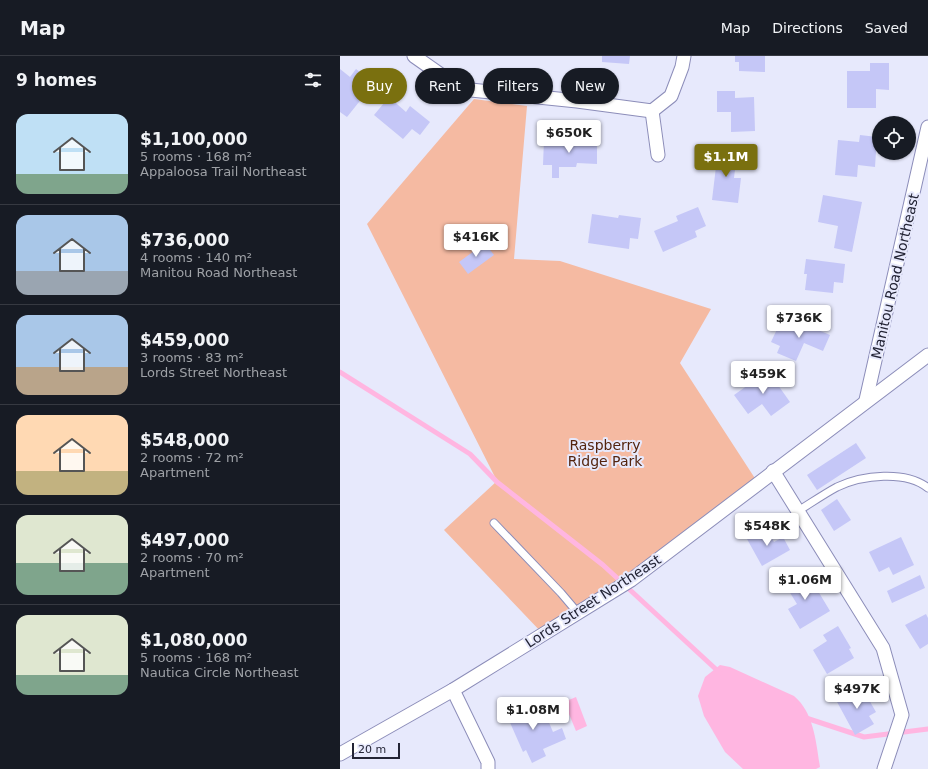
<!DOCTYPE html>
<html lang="en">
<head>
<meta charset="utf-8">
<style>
  body { margin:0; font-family:"DejaVu Sans",sans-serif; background:#242831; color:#f1f3f6; height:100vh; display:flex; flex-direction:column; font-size:15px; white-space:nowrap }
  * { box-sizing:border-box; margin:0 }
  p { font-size:13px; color:#9ea1a6 }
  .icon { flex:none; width:22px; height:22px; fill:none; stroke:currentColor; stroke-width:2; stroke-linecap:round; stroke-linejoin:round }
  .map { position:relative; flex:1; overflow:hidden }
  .side { display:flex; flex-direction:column; background:#171b24; width:340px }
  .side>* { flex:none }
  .top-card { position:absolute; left:12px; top:12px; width:380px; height:36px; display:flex; gap:8px }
  .buttons { position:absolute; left:532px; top:60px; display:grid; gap:8px }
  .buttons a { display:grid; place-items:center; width:44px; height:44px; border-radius:50%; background:#171b24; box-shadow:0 1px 3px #0004; font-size:20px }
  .scale { position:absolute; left:12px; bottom:10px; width:48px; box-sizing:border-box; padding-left:4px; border:2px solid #232435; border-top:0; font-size:11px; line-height:14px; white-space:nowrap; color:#232435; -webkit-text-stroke:3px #e7e9fc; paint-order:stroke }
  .price { position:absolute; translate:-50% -34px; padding:0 9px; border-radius:4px; background:#fff; color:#222; font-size:13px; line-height:26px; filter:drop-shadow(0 1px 2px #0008) }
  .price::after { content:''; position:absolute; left:50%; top:24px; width:12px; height:9px; margin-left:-6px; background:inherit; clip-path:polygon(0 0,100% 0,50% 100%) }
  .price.active { background:#7a700f; color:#fff }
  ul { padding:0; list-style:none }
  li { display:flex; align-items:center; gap:12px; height:100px; padding:0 16px }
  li+li { border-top:1px solid #363941 }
  li span { display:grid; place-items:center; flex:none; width:112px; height:80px; border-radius:12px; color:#555 }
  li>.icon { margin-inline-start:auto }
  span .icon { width:48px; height:48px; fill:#fffc; stroke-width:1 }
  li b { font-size:17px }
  h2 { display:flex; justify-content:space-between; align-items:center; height:48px; padding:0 16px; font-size:17px }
  .chip { padding:0 14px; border-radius:18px; background:#171b24; box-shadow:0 1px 3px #0004; font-size:14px; line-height:36px }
  .chip.active { background:#7a700f; color:#fff }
  header { display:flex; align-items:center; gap:24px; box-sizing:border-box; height:56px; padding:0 20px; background:#171b24; border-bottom:1px solid #363941 }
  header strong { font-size:19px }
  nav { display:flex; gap:22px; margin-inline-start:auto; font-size:14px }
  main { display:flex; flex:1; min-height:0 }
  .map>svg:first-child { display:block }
</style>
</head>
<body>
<header>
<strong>Map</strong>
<nav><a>Map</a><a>Directions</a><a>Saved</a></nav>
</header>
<main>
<section class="side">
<h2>9 homes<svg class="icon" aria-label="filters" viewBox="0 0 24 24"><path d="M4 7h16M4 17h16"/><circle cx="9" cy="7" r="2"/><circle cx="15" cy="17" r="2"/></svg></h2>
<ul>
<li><span style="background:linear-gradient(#bfe0f5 75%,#7fa58c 0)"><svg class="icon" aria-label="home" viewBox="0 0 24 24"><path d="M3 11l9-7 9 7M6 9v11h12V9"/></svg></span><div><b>$1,100,000</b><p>5 rooms · 168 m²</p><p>Appaloosa Trail Northeast</p></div></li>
<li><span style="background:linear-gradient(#a9c7e8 70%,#9aa5b1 0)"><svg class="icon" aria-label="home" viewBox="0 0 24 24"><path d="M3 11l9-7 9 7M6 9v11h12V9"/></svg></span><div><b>$736,000</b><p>4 rooms · 140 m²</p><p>Manitou Road Northeast</p></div></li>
<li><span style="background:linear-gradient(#a9c7e8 65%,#b9a48a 0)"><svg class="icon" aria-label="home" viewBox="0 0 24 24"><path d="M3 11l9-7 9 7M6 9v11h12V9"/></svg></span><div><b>$459,000</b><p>3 rooms · 83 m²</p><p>Lords Street Northeast</p></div></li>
<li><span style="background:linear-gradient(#ffd9b3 70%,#c2b280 0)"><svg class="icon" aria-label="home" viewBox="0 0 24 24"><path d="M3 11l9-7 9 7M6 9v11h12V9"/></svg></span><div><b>$548,000</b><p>2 rooms · 72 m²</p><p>Apartment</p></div></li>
<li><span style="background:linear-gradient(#dfe7d0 60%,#7fa58c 0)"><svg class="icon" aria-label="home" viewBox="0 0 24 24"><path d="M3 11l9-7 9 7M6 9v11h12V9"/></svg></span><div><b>$497,000</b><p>2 rooms · 70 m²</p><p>Apartment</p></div></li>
<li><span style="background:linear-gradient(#dfe7d0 75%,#7fa58c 0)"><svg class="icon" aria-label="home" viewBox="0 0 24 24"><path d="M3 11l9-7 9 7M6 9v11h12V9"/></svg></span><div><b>$1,080,000</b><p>5 rooms · 168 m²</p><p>Nautica Circle Northeast</p></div></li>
</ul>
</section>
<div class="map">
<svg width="588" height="713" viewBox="0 0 588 713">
  <rect width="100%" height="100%" fill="#e7e9fc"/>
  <polygon fill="#f5baa2" points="134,43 187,50 174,203 220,205 371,253 340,307 418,427 203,578 104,474 157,425 27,168"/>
  <g fill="#ffb6e1">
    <path d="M380,609L390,611L454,640C474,657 476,686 480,711L476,713H403L385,696L364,660L358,640L365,621Z"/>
    <polygon points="236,641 247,670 236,675 224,646"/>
  </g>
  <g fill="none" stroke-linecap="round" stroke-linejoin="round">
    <g stroke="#ffb6e1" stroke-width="5">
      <polyline points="0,316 130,398 157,426 263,509 380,617"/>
      <polyline points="463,661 524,681 588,673"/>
    </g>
  </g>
  <g fill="#c5c7f7">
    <polygon points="262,0 290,0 289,8 262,6"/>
    <polygon points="395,0 425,0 425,16 399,15 399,6 395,6"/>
    <polygon points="530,7 549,7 549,34 536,33 536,52 507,52 507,15 530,15"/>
    <polygon points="0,13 10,21 16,13 38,30 27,44 23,41 7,61 0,56"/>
    <polygon points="377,35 395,35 395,42 414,41 415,75 391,76 391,56 377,56"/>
    <polygon points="49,41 66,56 70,50 90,66 80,79 72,73 63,83 34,59"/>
    <polygon points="520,79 537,81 535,111 518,109 517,121 495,119 498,84 519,86"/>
    <polygon points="204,83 224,84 224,89 229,89 229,83 257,83 257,108 237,107 236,111 219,111 219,122 212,122 212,109 203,109"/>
    <polygon points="378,94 397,97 394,122 401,122 398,147 372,144"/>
    <polygon points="483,139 522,146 512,196 494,192 498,170 478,166"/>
    <polygon points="358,151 366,170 355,175 357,181 323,196 314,175 338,165 336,160"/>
    <polygon points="252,158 278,162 279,159 301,162 298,183 290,182 289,193 248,187"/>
    <polygon points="145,187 154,199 128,218 119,206"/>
    <polygon points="466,203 505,208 503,227 494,226 493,237 465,234 467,218 464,218"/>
    <polygon points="452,263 490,279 483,295 464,287 456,305 437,297 440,290 431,286 438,271 447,275"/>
    <polygon points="428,315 450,346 431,360 422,348 408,358 394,339"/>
    <polygon points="516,387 526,402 477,434 467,419"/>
    <polygon points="497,443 511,464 494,475 481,454"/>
    <polygon points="426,472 434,486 443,481 450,494 422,510 407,483"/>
    <polygon points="561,481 574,509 553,519 549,511 539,516 529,496"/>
    <polygon points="463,516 475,537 478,535 490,555 460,573 448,553 457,548 444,527"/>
    <polygon points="580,519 585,532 552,547 547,535"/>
    <polygon points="586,558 588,562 588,588 580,593 565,569"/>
    <polygon points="498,570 511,592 509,593 514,602 487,618 473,594 487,585 483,579"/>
    <polygon points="521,630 536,656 529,660 534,668 515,679 496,644"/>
    <polygon points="183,644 192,664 205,657 213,676 222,672 226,683 203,693 206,700 192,707 186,694 183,696 164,653"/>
  </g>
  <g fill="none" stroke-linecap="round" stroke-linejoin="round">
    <defs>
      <g id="lane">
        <path d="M458,455C471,447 484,438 497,431C522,419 566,414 588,432"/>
        <polyline points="154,467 221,537 238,557"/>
      </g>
      <g id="street">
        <polyline points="74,0 121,33 237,45 312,55"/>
        <polyline points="318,99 312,55 331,40 342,11 344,0"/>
        <polyline points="526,344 588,71"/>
        <polyline points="433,415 543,592 562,659 544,713"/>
        <polyline points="113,634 148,706 148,713"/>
        <polyline points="0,698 113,634 291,524 588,299"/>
      </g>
    </defs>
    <use href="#lane" stroke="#8c8db9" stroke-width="9"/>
    <use href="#street" stroke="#8c8db9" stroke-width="15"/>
    <use href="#lane" stroke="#fff" stroke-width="7"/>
    <use href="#street" stroke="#fff" stroke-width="13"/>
  </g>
  <g text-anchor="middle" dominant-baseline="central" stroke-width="4" stroke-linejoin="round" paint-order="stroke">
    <g font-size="14" fill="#232435" stroke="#e7e9fc">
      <text transform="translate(555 220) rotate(-77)">Manitou Road Northeast</text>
      <text transform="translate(253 545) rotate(-33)">Lords Street Northeast</text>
    </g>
    <g font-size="14" fill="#54240e" stroke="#e7e9fc">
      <text x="265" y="389">Raspberry<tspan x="265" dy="16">Ridge Park</tspan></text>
    </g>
  </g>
</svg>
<div class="buttons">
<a><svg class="icon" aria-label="locate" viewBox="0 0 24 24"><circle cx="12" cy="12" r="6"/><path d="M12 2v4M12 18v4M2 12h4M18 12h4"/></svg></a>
</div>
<div class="scale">20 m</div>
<b class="price" style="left:229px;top:98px">$650K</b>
<b class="price active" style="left:386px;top:122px">$1.1M</b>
<b class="price" style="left:136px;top:202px">$416K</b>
<b class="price" style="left:459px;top:283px">$736K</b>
<b class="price" style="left:423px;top:339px">$459K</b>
<b class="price" style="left:427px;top:491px">$548K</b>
<b class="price" style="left:465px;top:545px">$1.06M</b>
<b class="price" style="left:517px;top:654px">$497K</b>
<b class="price" style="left:193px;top:675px">$1.08M</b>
<div class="top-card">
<a class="chip active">Buy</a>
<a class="chip">Rent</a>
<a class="chip">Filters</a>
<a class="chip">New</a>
</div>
</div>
</main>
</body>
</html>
